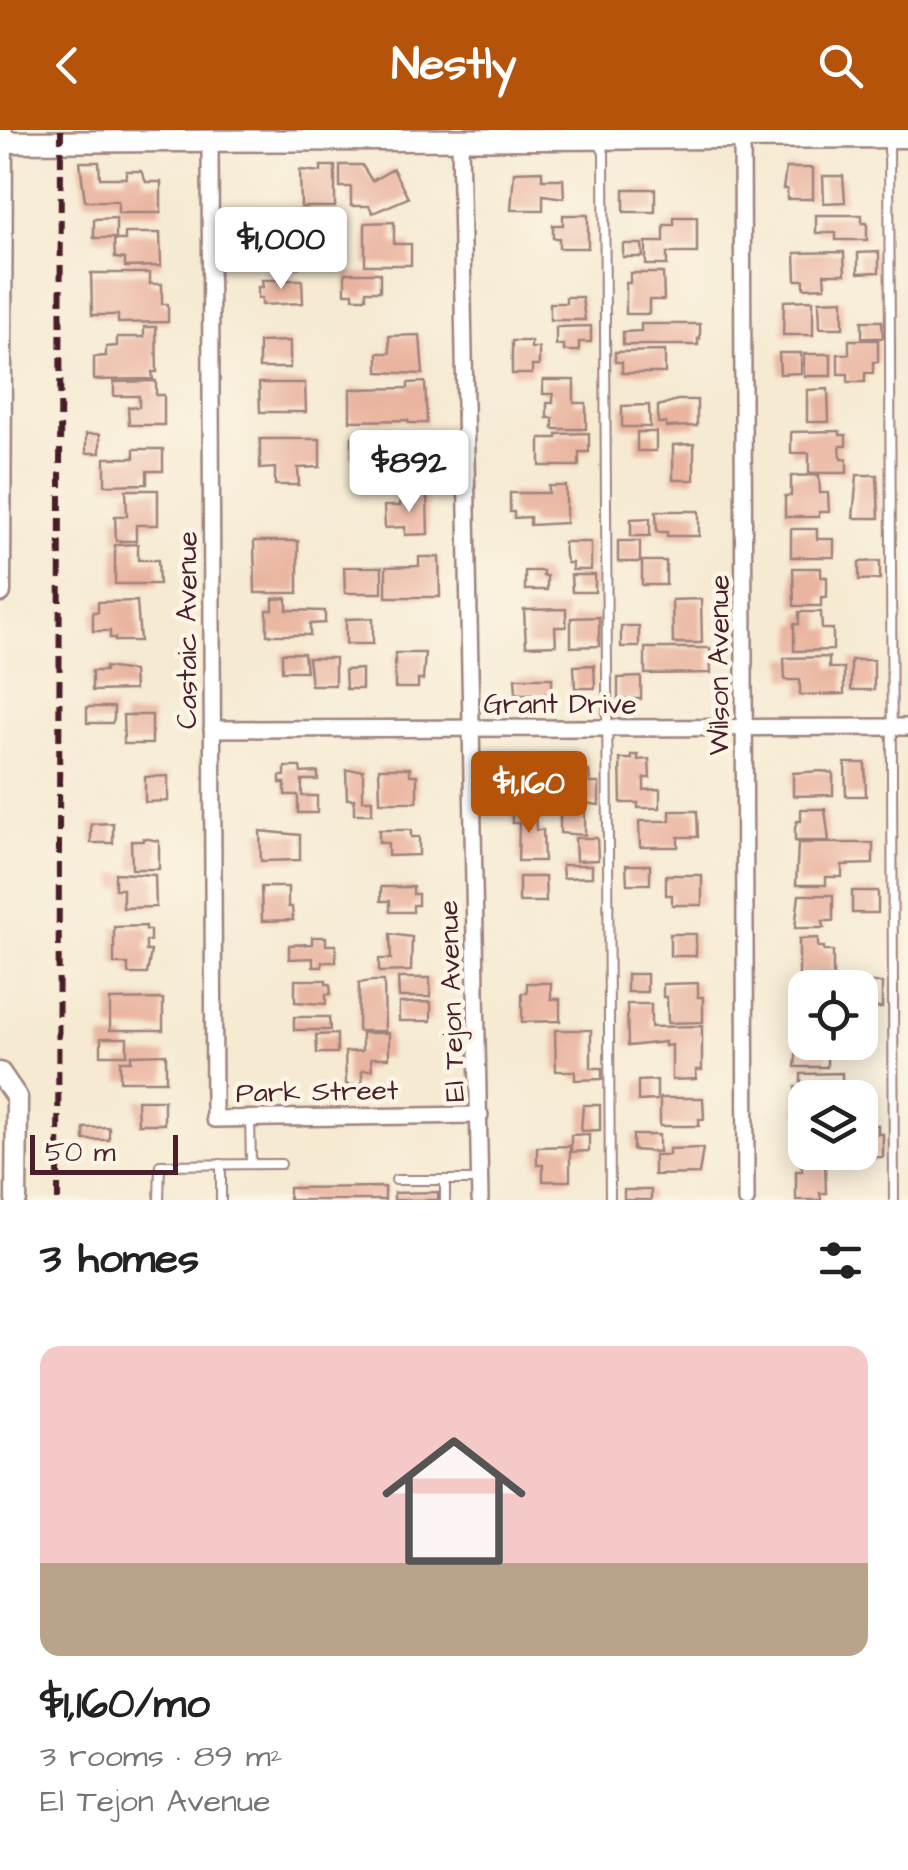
<!DOCTYPE html>
<html lang="en">
<head>
<meta charset="utf-8">
<style>
  body { margin:0; font-family:"Architects Daughter",sans-serif; background:#f2f2f2; color:#222; height:100vh; display:flex; flex-direction:column; font-size:38px; white-space:nowrap }
  * { box-sizing:border-box; margin:0 }
  p { font-size:32px; color:#767676 }
  .icon { flex:none; width:55px; height:55px; fill:none; stroke:currentColor; stroke-width:2; stroke-linecap:round; stroke-linejoin:round }
  .map { position:relative; height:1070px; overflow:hidden }
  .sheet { display:flex; flex-direction:column; background:#fff; flex:1 }
  .sheet>* { flex:none }
  .controls { position:absolute; left:788px; top:840px; display:grid; gap:20px }
  .controls a { display:grid; place-items:center; width:90px; height:90px; border-radius:20px; background:#fff; box-shadow:0 5px 25px #0003; font-size:50px }
  .scale { position:absolute; left:30px; bottom:25px; width:148px; box-sizing:border-box; padding-left:10px; border:5px solid #4a1f2b; border-top:0; font-size:28px; line-height:35px; white-space:nowrap; color:#4a1f2b; -webkit-text-stroke:8px #fcf5e5; paint-order:stroke }
  .price { position:absolute; translate:-50% -85px; padding:0 22px; border-radius:10px; background:#fff; color:#222; font-size:32px; line-height:65px; filter:drop-shadow(0 2px 5px #0008) }
  .price::after { content:''; position:absolute; left:50%; top:60px; width:30px; height:22px; margin-left:-15px; background:inherit; clip-path:polygon(0 0,100% 0,50% 100%) }
  .price.current { background:#b45309; color:#fff }
  ul { padding:0; list-style:none }
  li { display:grid; align-content:center; gap:20px; height:530px; padding:0 40px }
  li span { display:grid; place-items:center; height:310px; border-radius:20px; color:#555 }
  li>.icon { margin-inline-start:auto }
  span .icon { width:180px; height:180px; fill:#fffc; stroke-width:1 }
  li b { font-size:42px }
  h2 { display:flex; justify-content:space-between; align-items:center; height:120px; padding:0 40px; font-size:42px }
  header { display:flex; justify-content:space-between; align-items:center; height:130px; padding:0 40px; background:#b45309; color:#fff; font-size:45px; font-weight:800 }
  .map>svg:first-child { display:block }
</style>
</head>
<body>
<header><svg class="icon" aria-label="back" viewBox="0 0 24 24"><path d="M15 5l-7 7 7 7"/></svg>Nestly<svg class="icon" aria-label="search" viewBox="0 0 24 24"><circle cx="10" cy="10" r="6"/><path d="M15 15l6 6"/></svg></header>
<div class="map">
<svg width="908" height="1070" viewBox="0 0 908 1070">
  <rect width="100%" height="100%" fill="#fcf5e5"/>
  <filter id="ink" filterUnits="userSpaceOnUse"><feTurbulence type="fractalNoise" baseFrequency=".01" numOctaves="2"/><feDisplacementMap in="SourceGraphic" scale="20" xChannelSelector="R" yChannelSelector="G"/><feConvolveMatrix kernelMatrix="1 2 1 2 8 2 1 2 1" color-interpolation-filters="sRGB"/></filter>
  <filter id="wash" filterUnits="userSpaceOnUse"><feTurbulence type="fractalNoise" baseFrequency=".0048" numOctaves="4" result="noise"/><feDisplacementMap in="SourceGraphic" scale="40" xChannelSelector="R" yChannelSelector="G"/><feGaussianBlur stdDeviation="2.25" result="paint"/><feColorMatrix in="noise" values="0 0 0 0 0 0 0 0 0 0 0 0 0 0 0 0 0 1.4 0 .05"/><feComposite in="paint" operator="in"/></filter>
  <g filter="url(#wash)">
    <rect width="100%" height="100%" fill="#f6ead2"/>
    <g id="blocks">
      <g fill="#eab5a0">
        <polygon points="80,32 99,32 100,48 126,48 126,41 141,41 146,52 161,52 161,83 118,83 118,71 85,71"/>
        <polygon points="340,35 362,35 372,51 393,39 408,68 373,83 369,76 351,76 351,57 340,57"/>
        <polygon points="321,36 335,36 335,77 301,77 300,40 321,42"/>
        <polygon points="786,38 813,38 813,69 787,69 787,59 783,59"/>
        <polygon points="542,41 542,49 563,49 564,68 543,65 543,80 511,80 514,42"/>
        <polygon points="823,46 843,46 845,72 824,73"/>
        <rect x="624" y="59" width="31" height="23"/>
        <polygon points="563,85 588,85 588,118 559,118 559,108 553,108 553,95 563,95"/>
        <polygon points="816,85 862,85 862,93 867,93 867,110 836,110 836,103 816,103"/>
        <polygon points="674,87 697,87 697,123 667,123 667,135 646,135 646,112 664,112 664,95 674,95"/>
        <polygon points="116,88 116,108 94,108 94,89"/>
        <polygon points="394,92 394,114 411,114 411,135 365,135 365,93"/>
        <polygon points="271,94 310,94 310,111 298,111 299,137 276,138 275,120 267,120"/>
        <polygon points="125,103 160,103 161,136 125,137 125,129 115,128 114,110 125,110"/>
        <polygon points="623,114 642,114 643,127 623,127"/>
        <polygon points="844,122 845,144 824,144 825,157 804,158 804,150 796,150 795,123"/>
        <polygon points="879,122 879,142 858,143 858,123"/>
        <polygon points="91,143 150,143 150,154 162,154 162,174 168,174 168,192 118,193 118,185 92,185"/>
        <polygon points="345,143 380,143 380,161 366,161 366,168 353,168 353,163 345,163"/>
        <polygon points="630,143 663,143 664,170 649,170 649,184 626,184 626,153 630,153"/>
        <polygon points="262,150 302,150 303,173 262,175 262,168 258,168 258,157 263,157"/>
        <polygon points="566,167 582,167 585,190 550,190 550,173 566,173"/>
        <polygon points="813,170 813,205 783,205 784,171"/>
        <polygon points="843,170 843,198 820,198 819,171"/>
        <polygon points="862,191 882,191 883,208 862,208"/>
        <polygon points="641,194 700,194 700,209 698,209 698,215 623,215 623,202 641,201"/>
        <polygon points="591,196 591,212 579,212 579,221 564,221 564,215 556,215 556,197"/>
        <polygon points="144,197 156,197 157,242 152,242 153,249 94,250 94,227 106,226 106,217 117,216 117,207 144,207"/>
        <polygon points="420,205 423,244 378,242 378,223 390,223 389,206"/>
        <polygon points="849,210 878,210 878,232 873,232 873,243 865,243 865,252 848,252 848,244 838,244 838,224 849,224"/>
        <polygon points="290,211 290,238 259,238 259,212"/>
        <polygon points="512,211 531,211 531,218 539,218 539,236 532,236 532,244 512,244"/>
        <polygon points="665,221 665,243 622,243 622,232 615,232 615,222"/>
        <polygon points="779,223 801,223 801,243 780,244"/>
        <rect x="804" y="224" width="27" height="22"/>
        <polygon points="543,250 574,250 574,273 586,273 586,299 553,299 553,288 547,288 547,273 553,273 553,264 543,264"/>
        <polygon points="156,251 156,265 164,265 164,295 129,295 128,277 139,277 139,266 114,266 114,252"/>
        <polygon points="425,252 427,293 409,293 408,290 350,291 350,259 408,258 408,253"/>
        <polygon points="259,253 305,253 306,282 260,282"/>
        <polygon points="828,259 829,292 807,292 807,260"/>
        <polygon points="677,270 697,270 697,296 666,297 666,293 658,293 658,276"/>
        <polygon points="649,275 650,297 622,297 622,276"/>
        <polygon points="840,301 840,305 846,305 846,316 840,316 841,329 847,329 847,343 809,343 809,323 791,323 791,302"/>
        <rect x="637" y="302" width="19" height="19"/>
        <polygon points="403,303 403,325 387,325 387,331 352,328 352,307"/>
        <polygon points="589,303 589,322 579,322 579,336 540,336 540,308 557,308 557,304"/>
        <rect x="86" y="304" width="14" height="19"/>
        <polygon points="260,309 320,309 320,337 298,338 299,355 275,355 275,338 260,339"/>
        <polygon points="694,314 694,350 673,350 673,315"/>
        <polygon points="134,319 163,319 163,341 147,341 147,354 105,355 105,328 134,328"/>
        <polygon points="819,345 820,363 828,363 829,382 819,382 819,387 785,387 785,366 791,366 791,346"/>
        <polygon points="857,345 877,345 879,388 853,388"/>
        <polygon points="549,356 566,356 566,393 530,395 530,387 514,388 514,382 510,382 510,363 549,363"/>
        <polygon points="126,360 158,360 158,395 136,395 136,411 116,411 115,386 127,386"/>
        <polygon points="400,366 427,366 428,404 405,405 405,397 385,398 384,376 400,376"/>
        <polygon points="656,381 699,381 699,406 667,406 667,402 657,402"/>
        <polygon points="650,388 650,406 631,406 631,389"/>
        <polygon points="791,399 817,399 817,409 834,409 834,427 791,427"/>
        <polygon points="254,411 298,411 298,463 255,463"/>
        <rect x="618" y="411" width="22" height="21"/>
        <polygon points="564,412 591,412 591,440 572,440 572,433 567,433 565,426"/>
        <polygon points="138,414 138,430 158,430 159,454 115,454 115,415"/>
        <polygon points="419,427 439,427 440,467 386,467 386,437 419,436"/>
        <rect x="642" y="431" width="24" height="24"/>
        <polygon points="880,431 880,449 859,450 859,432"/>
        <polygon points="344,437 382,437 382,463 345,463"/>
        <polygon points="793,438 821,438 821,447 827,447 827,467 821,467 821,476 794,476"/>
        <polygon points="525,441 543,441 543,446 547,446 547,460 525,460"/>
        <polygon points="571,445 595,445 595,462 572,462"/>
        <polygon points="287,468 287,480 325,481 325,493 310,494 310,505 267,505 267,480 273,480 273,469"/>
        <polygon points="701,469 702,513 673,513 672,470"/>
        <polygon points="137,471 140,511 115,511 115,508 110,508 110,501 93,501 93,482 98,482 98,472"/>
        <polygon points="566,479 566,497 555,497 556,515 526,516 524,480"/>
        <polygon points="799,482 821,482 822,499 833,499 833,520 794,521 794,494 799,494"/>
        <polygon points="599,487 599,516 571,517 571,488"/>
        <polygon points="373,488 373,514 346,514 346,489"/>
        <rect x="621" y="496" width="18" height="21"/>
        <polygon points="645,518 710,518 711,543 645,544"/>
        <polygon points="282,523 304,523 306,541 282,541"/>
        <polygon points="395,523 425,523 423,550 418,550 418,558 395,558"/>
        <polygon points="829,527 829,538 844,538 844,564 800,565 800,550 785,550 784,528"/>
        <polygon points="308,528 335,528 335,555 311,555"/>
        <rect x="851" y="530" width="23" height="30"/>
        <polygon points="594,535 595,558 575,558 574,536"/>
        <polygon points="105,537 133,541 134,560 92,561 92,541 105,541"/>
        <polygon points="362,539 362,559 346,559 345,540"/>
        <polygon points="641,547 641,569 618,569 618,548"/>
        <polygon points="515,548 552,548 552,564 516,564"/>
        <polygon points="87,577 114,577 114,589 112,593 87,593"/>
        <polygon points="123,585 152,585 152,614 124,614"/>
        <polygon points="631,625 638,625 638,630 649,629 650,648 644,648 644,660 660,659 660,678 638,678 638,673 621,673 620,629 632,629"/>
        <polygon points="845,633 865,633 866,666 846,666"/>
        <polygon points="285,637 300,637 301,643 318,642 318,650 302,650 302,666 317,666 317,683 298,683 298,665 285,665 285,653 280,653 280,646 285,646"/>
        <polygon points="379,638 410,638 410,645 417,645 417,672 380,672"/>
        <polygon points="346,640 363,640 363,670 372,670 372,684 354,684 354,669 347,669"/>
        <polygon points="556,640 557,677 545,677 545,671 516,671 516,662 510,662 510,651 515,651 515,641"/>
        <polygon points="568,641 589,641 590,653 599,653 599,675 569,671"/>
        <polygon points="822,641 833,643 833,665 793,666 793,643"/>
        <polygon points="168,646 168,671 145,672 145,647"/>
        <polygon points="585,679 585,705 560,703 560,680"/>
        <polygon points="801,679 825,679 829,711 795,711 795,698 797,691 801,691"/>
        <polygon points="512,680 535,680 536,700 543,700 544,731 518,731 519,693 512,693"/>
        <polygon points="670,681 697,681 698,707 678,707 678,717 640,717 639,691 670,691"/>
        <polygon points="113,693 113,713 91,713 91,694"/>
        <polygon points="379,700 411,700 411,707 419,707 419,725 388,726 388,713 379,713"/>
        <polygon points="260,701 300,705 300,730 261,731"/>
        <polygon points="143,708 159,711 159,739 132,739 131,711 143,711"/>
        <polygon points="575,708 597,708 598,730 576,731"/>
        <polygon points="798,713 873,713 873,734 842,735 842,747 826,747 826,755 796,755"/>
        <polygon points="562,735 592,735 592,747 563,748"/>
        <polygon points="626,735 650,735 650,754 627,754"/>
        <polygon points="115,743 155,745 156,777 123,778 123,759 115,759"/>
        <polygon points="666,745 702,745 702,775 672,775 672,765 666,765"/>
        <polygon points="519,747 545,747 546,772 519,772"/>
        <polygon points="261,757 288,757 288,777 292,777 293,790 262,791"/>
        <polygon points="381,757 413,757 413,764 418,764 418,775 413,775 413,782 390,782 390,771 381,771"/>
        <rect x="852" y="761" width="26" height="22"/>
        <polygon points="799,765 833,765 833,791 823,791 824,798 795,798"/>
        <polygon points="146,796 146,800 150,800 150,811 146,811 146,821 151,821 147,844 128,844 128,834 114,834 114,797"/>
        <polygon points="390,804 412,807 411,841 379,842 379,829 391,829"/>
        <rect x="670" y="804" width="26" height="22"/>
        <polygon points="312,807 326,807 326,815 336,815 336,832 322,832 322,837 313,837 313,828 289,829 289,815 312,814"/>
        <polygon points="818,808 818,817 824,817 824,821 833,821 833,847 799,848 799,809"/>
        <rect x="627" y="844" width="20" height="18"/>
        <polygon points="398,848 430,848 430,867 399,867"/>
        <polygon points="295,850 326,850 326,854 330,854 331,864 326,864 326,874 295,872"/>
        <polygon points="371,851 384,851 385,901 358,901 359,853"/>
        <polygon points="527,853 551,853 551,869 560,869 560,891 522,892 522,863 527,863"/>
        <polygon points="698,853 698,867 703,867 703,892 668,893 667,867 663,867 663,854"/>
        <polygon points="856,853 882,853 882,878 860,878 860,858 856,858"/>
        <polygon points="800,854 805,854 805,893 795,893 795,870 800,870"/>
        <polygon points="163,869 163,900 110,900 110,870"/>
        <polygon points="431,872 431,891 399,891 399,873"/>
        <polygon points="627,874 651,874 651,897 702,896 702,940 696,940 696,949 672,950 672,915 665,916 665,912 628,916"/>
        <polygon points="294,887 329,887 330,900 294,900"/>
        <polygon points="555,900 591,900 591,938 602,938 602,949 575,950 575,941 556,941"/>
        <polygon points="362,903 389,903 389,928 371,928 372,940 362,940 362,955 346,955 345,922 362,921"/>
        <polygon points="337,904 337,923 317,923 316,905"/>
        <polygon points="798,905 805,905 805,912 827,912 827,937 795,937"/>
        <rect x="101" y="908" width="26" height="17"/>
        <polygon points="166,924 166,951 120,951 120,931 131,931 131,925"/>
        <polygon points="842,943 842,958 832,958 832,968 805,968 805,985 795,985 795,957 801,957 801,944"/>
        <polygon points="657,950 657,970 638,971 638,951"/>
        <polygon points="660,968 703,968 704,989 699,989 699,996 660,996"/>
        <polygon points="137,970 164,970 164,994 138,994"/>
        <polygon points="583,975 600,975 600,1000 581,1001"/>
        <polygon points="860,995 878,995 878,1004 883,1004 883,1027 837,1028 837,1022 860,1022"/>
        <polygon points="109,997 109,1010 84,1010 84,998"/>
        <polygon points="589,1004 589,1021 571,1022 571,1005"/>
        <polygon points="633,1005 659,1005 659,1022 633,1020"/>
        <polygon points="570,1016 570,1051 543,1051 543,1035 537,1035 537,1017"/>
        <polygon points="703,1018 699,1044 654,1045 654,1025 669,1025 669,1019"/>
        <polygon points="802,1033 825,1033 826,1063 820,1063 821,1070 796,1070 796,1041 802,1041"/>
        <polygon points="385,1057 385,1070 289,1070 289,1058"/>
        <rect x="624" y="1060" width="27" height="10"/>
        <polygon points="438,1062 438,1070 394,1070 394,1063"/>
      </g>
    </g>
  </g>
  <g filter="url(#ink)">
    <use href="#blocks" fill-opacity="0" stroke="#a0847e" stroke-width="2.5"/>
    <g fill="none" stroke-linecap="round" stroke-linejoin="round">
      <defs>
        <g id="service">
          <polyline points="889,9 894,1070"/>
          <polyline points="599,13 604,23 610,1070"/>
          <polyline points="250,988 251,1034"/>
          <polyline points="221,1034 221,1070"/>
          <polyline points="396,1050 445,1050 445,1070"/>
          <polyline points="445,1050 480,1050"/>
          <polyline points="159,1070 160,1035 281,1034"/>
        </g>
        <g id="minor">
          <polyline points="742,0 746,1070"/>
          <polyline points="460,10 480,1070"/>
          <polyline points="210,11 214,989 480,985"/>
          <polyline points="212,599 908,597"/>
        </g>
        <g id="tertiary">
          <polyline points="2,12 908,7"/>
          <polyline points="0,462 2,2"/>
          <polyline points="0,943 17,968 16,1070"/>
        </g>
      </defs>
      <use href="#service" stroke="#a0847e" stroke-width="12"/>
      <use href="#minor" stroke="#a0847e" stroke-width="20"/>
      <use href="#tertiary" stroke="#a0847e" stroke-width="25"/>
      <use href="#service" stroke="#fff" stroke-width="8"/>
      <use href="#minor" stroke="#fff" stroke-width="15"/>
      <use href="#tertiary" stroke="#fff" stroke-width="20"/>
      <polyline stroke="#4a1f2b" stroke-width="6" stroke-dasharray="15 8" stroke-linecap="butt" points="58,1070 61,0"/>
    </g>
  </g>
  <g text-anchor="middle" dominant-baseline="central" stroke-width="9" stroke-linejoin="round" paint-order="stroke">
    <g font-size="28" fill="#4a1f2b" stroke="#fcf5e5">
      <text transform="translate(187 500) rotate(-90)">Castaic Avenue</text>
      <text transform="translate(719 535) rotate(-90)">Wilson Avenue</text>
      <text x="560" y="574">Grant Drive</text>
      <text transform="translate(452 871) rotate(-92)">El Tejon Avenue</text>
      <text transform="translate(317 962) rotate(-1)">Park Street</text>
    </g>
  </g>
</svg>
<div class="controls">
<a><svg class="icon" aria-label="locate" viewBox="0 0 24 24"><circle cx="12" cy="12" r="6"/><path d="M12 2v4M12 18v4M2 12h4M18 12h4"/></svg></a>
<a><svg class="icon" aria-label="layers" viewBox="0 0 24 24"><path d="M12 4l9 5-9 5-9-5zM3 14l9 5 9-5"/></svg></a>
</div>
<div class="scale">50 m</div>
<b class="price" style="left:281px;top:162px">$1,000</b>
<b class="price" style="left:409px;top:385px">$892</b>
<b class="price current" style="left:529px;top:706px">$1,160</b>
</div>
<section class="sheet">
<h2>3 homes<svg class="icon" aria-label="filters" viewBox="0 0 24 24"><path d="M4 7h16M4 17h16"/><circle cx="9" cy="7" r="2"/><circle cx="15" cy="17" r="2"/></svg></h2>
<ul>
<li><span style="background:linear-gradient(#f6c9c9 70%,#b9a48a 0)"><svg class="icon" aria-label="home" viewBox="0 0 24 24"><path d="M3 11l9-7 9 7M6 9v11h12V9"/></svg></span><div><b>$1,160/mo</b><p>3 rooms · 89 m²</p><p>El Tejon Avenue</p></div></li>
</ul>
</section>
</body>
</html>
